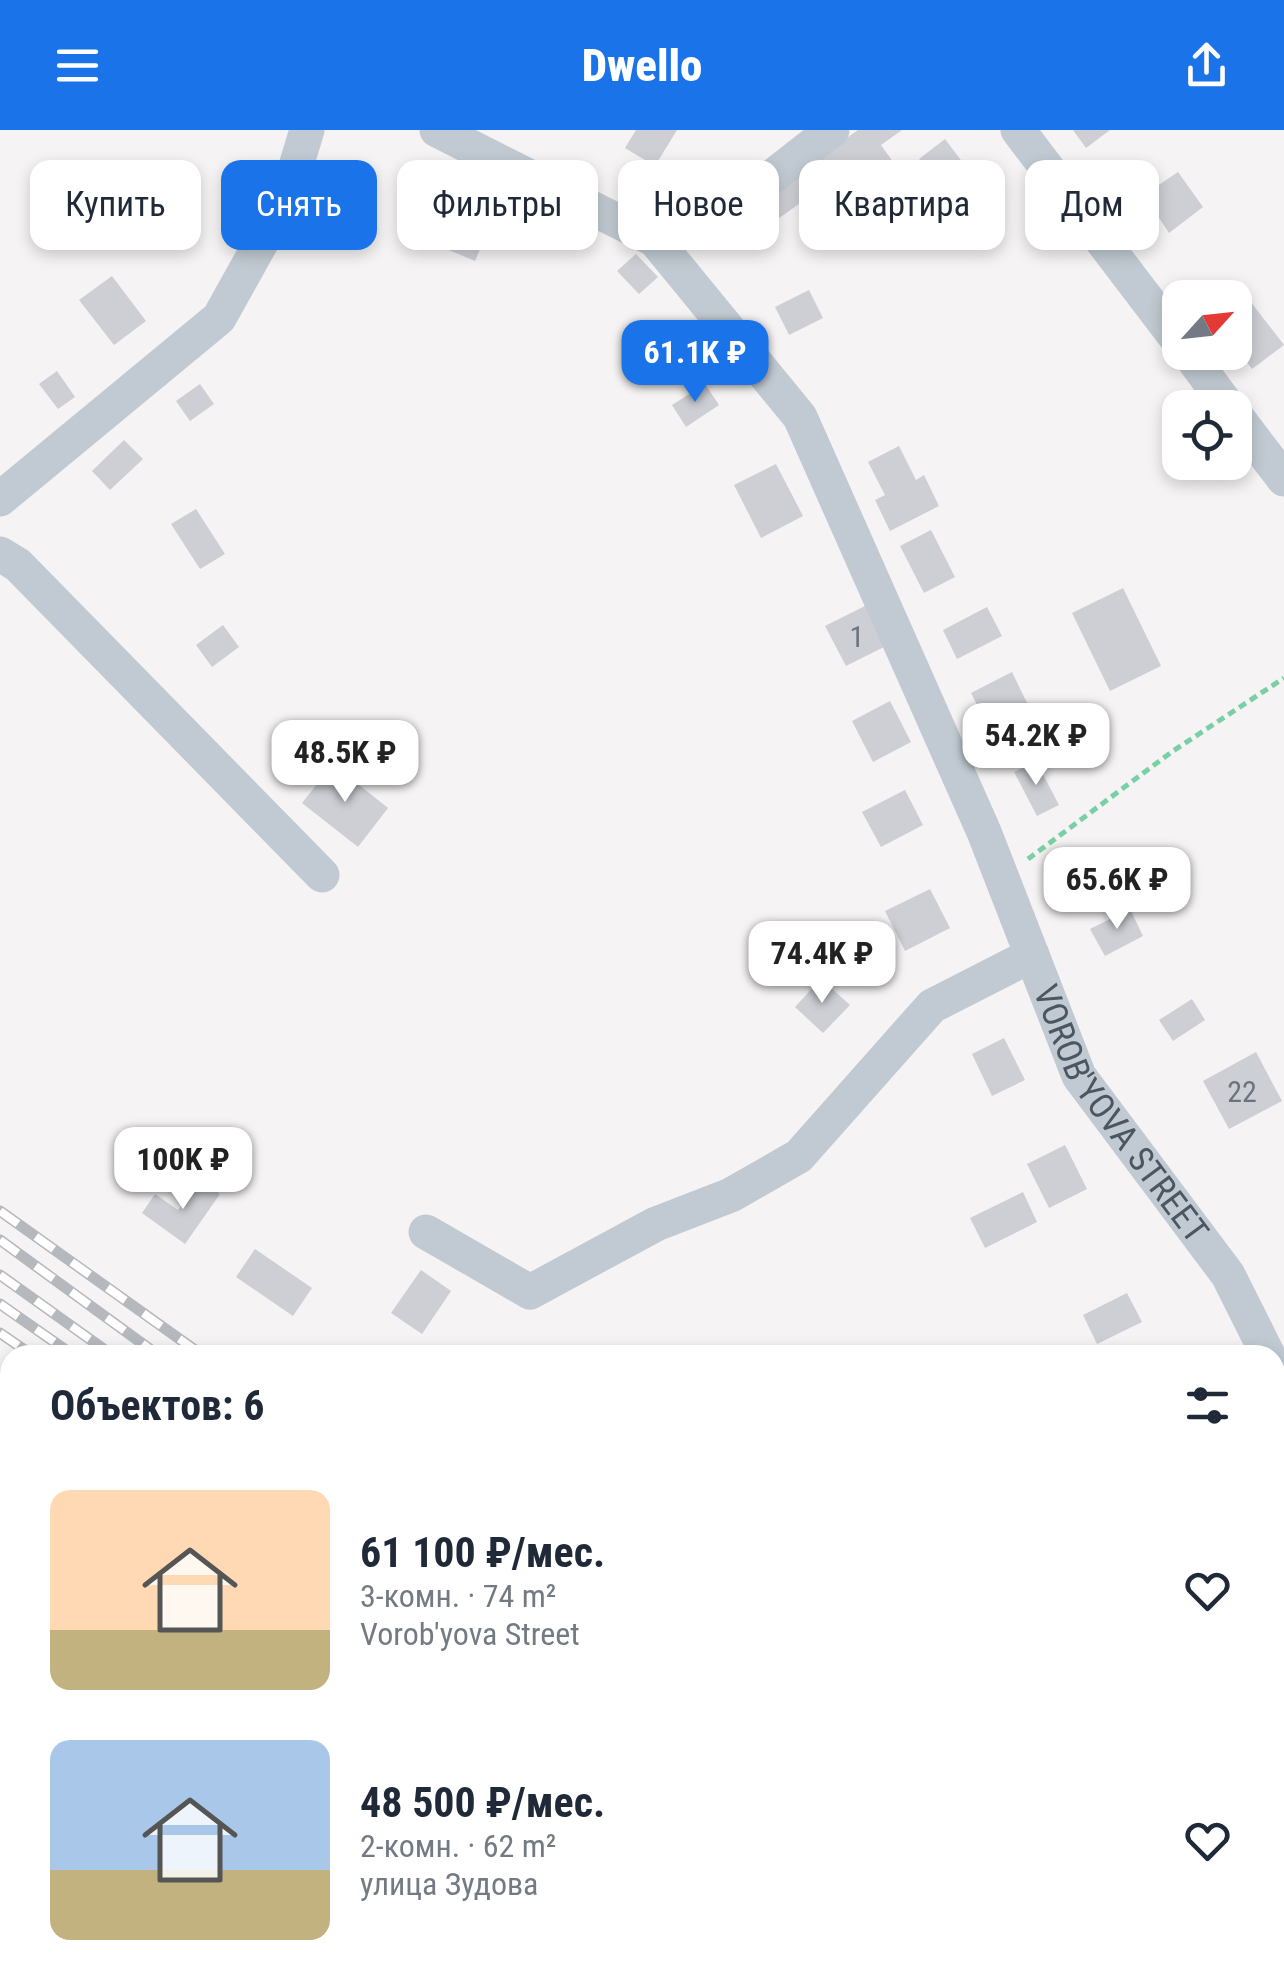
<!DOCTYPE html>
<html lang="ru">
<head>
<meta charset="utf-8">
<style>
  body { margin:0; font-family:"Roboto Condensed",sans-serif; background:#f2f2f3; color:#1f2937; height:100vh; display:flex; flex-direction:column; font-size:38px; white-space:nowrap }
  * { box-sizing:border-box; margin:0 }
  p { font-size:32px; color:#747a83 }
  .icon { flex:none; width:55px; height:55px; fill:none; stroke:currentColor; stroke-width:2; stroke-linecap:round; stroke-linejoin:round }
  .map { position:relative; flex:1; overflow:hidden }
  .side { position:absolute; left:0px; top:1215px; width:1285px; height:642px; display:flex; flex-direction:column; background:#fff; border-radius:30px 30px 0 0; box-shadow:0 5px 15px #0003 }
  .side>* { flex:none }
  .guide { position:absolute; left:30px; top:30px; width:1225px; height:90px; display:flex; gap:20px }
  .needle { width:65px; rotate:63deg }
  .tools { position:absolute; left:1162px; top:150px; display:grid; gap:20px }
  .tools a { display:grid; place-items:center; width:90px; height:90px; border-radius:20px; background:#fff; box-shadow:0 5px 15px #0003; font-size:50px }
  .price { position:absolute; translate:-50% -85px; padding:0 22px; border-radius:20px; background:#fff; color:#222; font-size:32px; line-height:65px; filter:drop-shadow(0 2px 5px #0008) }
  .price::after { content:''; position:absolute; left:50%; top:60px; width:30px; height:22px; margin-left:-15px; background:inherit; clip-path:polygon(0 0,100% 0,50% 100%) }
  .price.selected { background:#1a73e8; color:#fff }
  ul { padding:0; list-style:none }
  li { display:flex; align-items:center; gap:30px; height:250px; padding:0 50px }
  li span { display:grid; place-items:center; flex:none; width:280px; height:200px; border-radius:20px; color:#555 }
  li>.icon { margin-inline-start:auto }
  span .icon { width:120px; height:120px; fill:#fffc; stroke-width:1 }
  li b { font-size:42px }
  h2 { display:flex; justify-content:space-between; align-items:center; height:120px; padding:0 50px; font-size:42px }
  .pill { padding:0 35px; border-radius:20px; background:#fff; box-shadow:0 5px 15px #0003; font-size:35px; line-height:90px }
  .pill.selected { background:#1a73e8; color:#fff }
  header { display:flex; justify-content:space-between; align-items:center; height:130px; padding:0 50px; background:#1a73e8; color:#fff; font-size:45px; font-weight:800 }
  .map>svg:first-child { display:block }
</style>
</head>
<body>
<header><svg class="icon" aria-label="menu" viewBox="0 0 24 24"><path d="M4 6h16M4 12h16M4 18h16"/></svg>Dwello<svg class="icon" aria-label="share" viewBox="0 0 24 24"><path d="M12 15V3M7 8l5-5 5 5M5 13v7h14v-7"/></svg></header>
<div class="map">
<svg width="1284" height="1856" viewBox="0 0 1284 1856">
  <rect width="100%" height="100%" fill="#f5f3f3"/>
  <polygon fill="#c3f1d5" points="1089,1848 1217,1848 1240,1856 1086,1856"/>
  <g fill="#cdcfd5">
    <polygon points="636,0 677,0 655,36 625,18"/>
    <polygon points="858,0 902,0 881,15 901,43 866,68 847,40 765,98 750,76"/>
    <polygon points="1073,0 1110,0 1086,18"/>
    <polygon points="945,9 975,49 948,69 919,29"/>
    <polygon points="1178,42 1203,77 1169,103 1144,65"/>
    <polygon points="462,75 493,89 475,131 444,118"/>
    <polygon points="636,124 658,147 639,164 617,141"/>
    <polygon points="112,146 146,191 114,215 79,170"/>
    <polygon points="809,160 823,188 789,205 775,177"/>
    <polygon points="1247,167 1284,215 1252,239 1235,216 1235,176"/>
    <polygon points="57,241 75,267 58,279 39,254"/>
    <polygon points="200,254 214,274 190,291 176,271"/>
    <polygon points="705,254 719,275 686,297 672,275"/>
    <polygon points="124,310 143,329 110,360 92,341"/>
    <polygon points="899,316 916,350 924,345 939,376 890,401 875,370 885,365 868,332"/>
    <polygon points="776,334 803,386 761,408 734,355"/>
    <polygon points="196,379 225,424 200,439 171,394"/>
    <polygon points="931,400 955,447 924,463 900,416"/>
    <polygon points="1123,458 1161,536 1110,561 1072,483"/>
    <polygon points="867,475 888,515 846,536 825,496"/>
    <polygon points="987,477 1002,506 957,529 943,500"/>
    <polygon points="223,495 239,517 212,537 196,515"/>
    <polygon points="1012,542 1030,579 990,600 971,563"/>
    <polygon points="890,571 911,612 873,632 852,591"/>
    <polygon points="1036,631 1059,675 1037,686 1014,642"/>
    <polygon points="333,634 388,678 358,717 302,673"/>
    <polygon points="905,660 923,695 881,717 862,682"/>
    <polygon points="1112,719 1127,747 1079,772 1064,744"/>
    <polygon points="930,759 950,798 905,821 885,781"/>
    <polygon points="1130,779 1143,806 1105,826 1090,799"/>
    <polygon points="821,849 850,875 823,903 795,877"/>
    <polygon points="1192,869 1205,890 1173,911 1159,890"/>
    <polygon points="1004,908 1025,950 992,966 972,924"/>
    <polygon points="1256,922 1282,971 1229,999 1203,951"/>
    <polygon points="1065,1015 1087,1059 1049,1078 1027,1034"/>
    <polygon points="200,1049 220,1064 185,1114 142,1083 155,1064 178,1080"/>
    <polygon points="1023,1062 1037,1092 985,1118 970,1088"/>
    <polygon points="255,1119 312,1158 293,1186 236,1147"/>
    <polygon points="421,1140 451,1161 422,1204 391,1183"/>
    <polygon points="1127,1163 1142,1192 1097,1214 1083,1185"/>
    <polygon points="0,1406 10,1415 10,1496 0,1487"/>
    <polygon points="1275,1467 1284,1484 1284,1516 1275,1520"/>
    <polygon points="1284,1551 1284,1595 1275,1600 1275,1556"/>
  </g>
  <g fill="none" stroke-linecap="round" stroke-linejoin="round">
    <polyline stroke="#7ad0a6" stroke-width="5" stroke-dasharray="8 5" stroke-linecap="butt" points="1028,729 1173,621 1284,548"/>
    <g stroke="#c1cad2" stroke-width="35">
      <path id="s1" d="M437,0L655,110L800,287L984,702L1079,946L1228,1145L1268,1225"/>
      <polyline points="1018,0 1180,213"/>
      <polyline points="655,110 723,85 832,0"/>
      <polyline points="1188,222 1229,278"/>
      <polyline points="1235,285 1284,349"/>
      <polyline points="0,369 219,188 287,66 307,0"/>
      <polyline points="0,424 18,435 322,745"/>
      <polyline points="426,1102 530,1162 656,1094 731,1065 799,1026 932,876 1032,825"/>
      <polyline points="1275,1239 1284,1257"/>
      <polyline points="0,1582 10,1591"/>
      <polyline points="0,1688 10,1697"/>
      <polyline points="176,1848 185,1856"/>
    </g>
    <defs>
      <g id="rail">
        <polyline points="0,1081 202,1225"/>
        <polyline points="0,1110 158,1225"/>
        <polyline points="0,1145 112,1225"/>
        <polyline points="0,1174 73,1225"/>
        <polyline points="0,1203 32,1225"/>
        <polyline points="1275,1807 1284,1810"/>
        <polyline points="732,1848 739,1856"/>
        <polyline points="771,1848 776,1856"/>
        <polyline points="980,1848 992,1856"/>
        <polyline points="1019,1848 1030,1856"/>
      </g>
    </defs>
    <use href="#rail" stroke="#b5b8bd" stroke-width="11"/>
    <use href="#rail" stroke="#fff" stroke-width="8" stroke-dasharray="22" stroke-linecap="butt"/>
  </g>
  <g text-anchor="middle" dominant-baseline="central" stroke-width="9" stroke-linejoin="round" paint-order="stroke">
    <g font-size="30" fill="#6b747e">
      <text x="857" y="506">1</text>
      <text x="1242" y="961">22</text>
    </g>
    <g font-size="35" fill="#4a5661" stroke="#fff">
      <text stroke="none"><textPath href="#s1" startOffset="1242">VOROB'YOVA STREET</textPath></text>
    </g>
  </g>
</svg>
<div class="tools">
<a><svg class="needle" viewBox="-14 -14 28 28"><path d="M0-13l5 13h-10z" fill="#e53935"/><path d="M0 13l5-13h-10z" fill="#747a83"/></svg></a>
<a><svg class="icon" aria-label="locate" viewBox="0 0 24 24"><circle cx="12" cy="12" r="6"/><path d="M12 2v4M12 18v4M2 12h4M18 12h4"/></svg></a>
</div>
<b class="price selected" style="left:695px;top:275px">61.1K ₽</b>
<b class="price" style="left:1036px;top:658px">54.2K ₽</b>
<b class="price" style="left:345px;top:675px">48.5K ₽</b>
<b class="price" style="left:1117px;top:802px">65.6K ₽</b>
<b class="price" style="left:822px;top:876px">74.4K ₽</b>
<b class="price" style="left:183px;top:1082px">100K ₽</b>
<div class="guide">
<a class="pill">Купить</a>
<a class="pill selected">Снять</a>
<a class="pill">Фильтры</a>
<a class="pill">Новое</a>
<a class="pill">Квартира</a>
<a class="pill">Дом</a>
</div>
<section class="side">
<h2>Объектов: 6<svg class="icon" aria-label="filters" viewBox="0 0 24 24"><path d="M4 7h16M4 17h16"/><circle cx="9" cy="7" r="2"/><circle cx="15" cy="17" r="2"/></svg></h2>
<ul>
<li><span style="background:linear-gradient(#ffd9b3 70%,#c2b280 0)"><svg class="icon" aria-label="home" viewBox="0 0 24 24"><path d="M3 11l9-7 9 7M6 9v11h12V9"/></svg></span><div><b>61 100 ₽/мес.</b><p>3-комн. · 74 m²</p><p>Vorob'yova Street</p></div><svg class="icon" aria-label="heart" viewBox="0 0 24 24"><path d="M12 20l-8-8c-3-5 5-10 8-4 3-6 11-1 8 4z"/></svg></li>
<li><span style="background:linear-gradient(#a9c7e8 65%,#c2b280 0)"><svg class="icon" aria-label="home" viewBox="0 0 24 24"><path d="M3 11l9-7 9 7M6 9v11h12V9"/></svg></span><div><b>48 500 ₽/мес.</b><p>2-комн. · 62 m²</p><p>улица Зудова</p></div><svg class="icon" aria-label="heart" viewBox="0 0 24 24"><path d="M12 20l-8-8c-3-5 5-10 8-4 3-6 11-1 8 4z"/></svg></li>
</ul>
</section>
</div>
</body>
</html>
